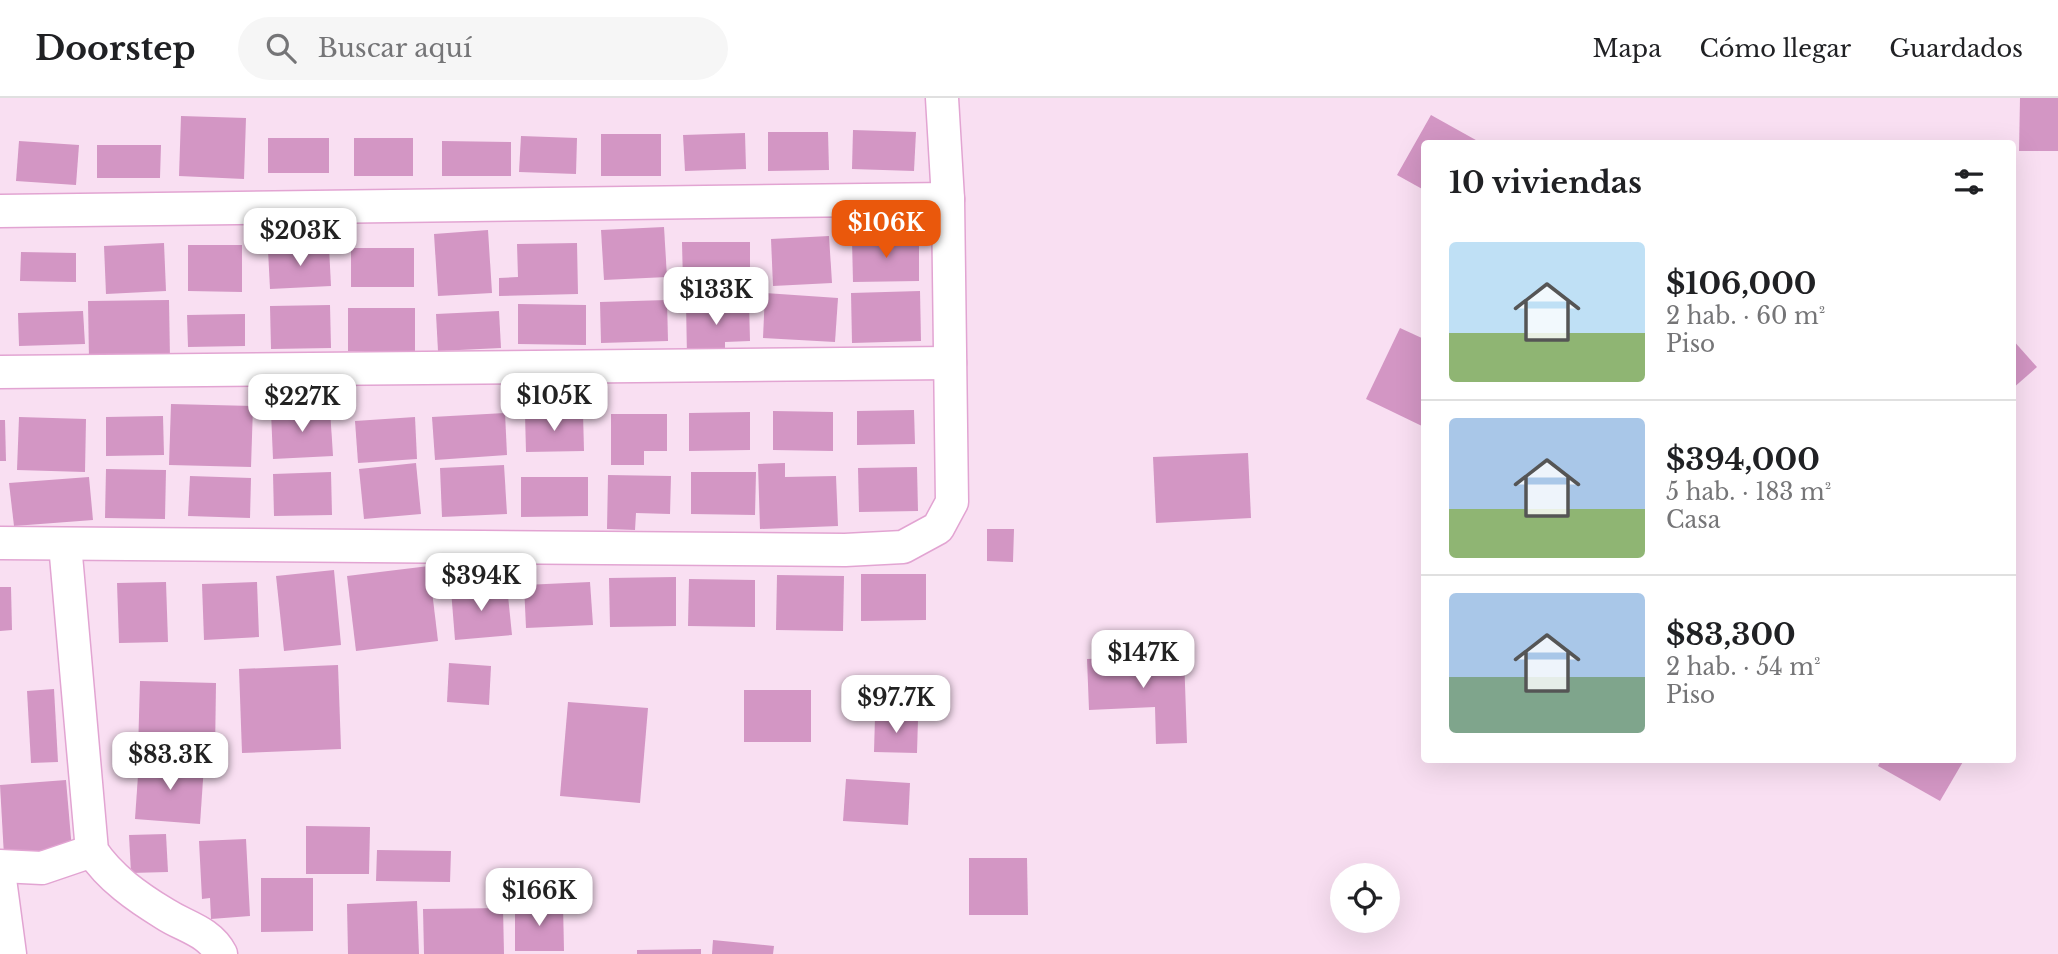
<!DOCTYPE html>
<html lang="es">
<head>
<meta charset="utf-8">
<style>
  body { margin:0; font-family:"Libre Baskerville",serif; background:#f6f6f6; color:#202124; height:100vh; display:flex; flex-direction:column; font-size:26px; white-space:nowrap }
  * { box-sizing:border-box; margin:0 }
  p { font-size:23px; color:#757577 }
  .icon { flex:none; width:38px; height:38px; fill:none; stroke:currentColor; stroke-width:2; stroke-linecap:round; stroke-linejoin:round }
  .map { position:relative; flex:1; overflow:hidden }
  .sheet { position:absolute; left:1421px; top:42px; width:595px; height:623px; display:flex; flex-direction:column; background:#fff; border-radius:7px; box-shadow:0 7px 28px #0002 }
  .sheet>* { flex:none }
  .buttons { position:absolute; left:1330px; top:765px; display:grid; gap:14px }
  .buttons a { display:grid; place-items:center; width:70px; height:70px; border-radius:50%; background:#fff; box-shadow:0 7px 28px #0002; font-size:35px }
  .price { position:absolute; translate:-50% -60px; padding:0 16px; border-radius:14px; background:#fff; color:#222; font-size:23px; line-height:46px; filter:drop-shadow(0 2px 4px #0008) }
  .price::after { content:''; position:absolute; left:50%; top:42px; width:21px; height:16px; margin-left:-10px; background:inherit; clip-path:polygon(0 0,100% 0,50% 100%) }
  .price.current { background:#ea580c; color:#fff }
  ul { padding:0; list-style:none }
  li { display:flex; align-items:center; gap:21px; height:175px; padding:0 28px }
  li+li { border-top:2px solid #e0e0e0 }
  li span { display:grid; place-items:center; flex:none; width:196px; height:140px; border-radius:7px; color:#555 }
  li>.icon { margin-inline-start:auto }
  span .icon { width:84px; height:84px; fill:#fffc; stroke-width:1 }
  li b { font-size:30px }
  h2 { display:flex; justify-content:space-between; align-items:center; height:84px; padding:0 28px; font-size:30px }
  header { display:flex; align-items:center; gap:42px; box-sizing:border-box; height:98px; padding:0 35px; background:#fff; border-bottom:2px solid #e0e0e0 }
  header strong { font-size:33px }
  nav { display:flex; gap:38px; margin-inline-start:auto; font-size:24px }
  .search { width:490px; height:63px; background:#f6f6f6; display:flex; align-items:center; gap:18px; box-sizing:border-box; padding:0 24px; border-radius:38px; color:#757577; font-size:26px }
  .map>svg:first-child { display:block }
</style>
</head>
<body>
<header>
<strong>Doorstep</strong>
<div class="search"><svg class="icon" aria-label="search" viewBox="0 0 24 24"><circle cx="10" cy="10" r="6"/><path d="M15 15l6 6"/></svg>Buscar aquí</div>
<nav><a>Mapa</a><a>Cómo llegar</a><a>Guardados</a></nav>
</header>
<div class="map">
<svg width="2058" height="856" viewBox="0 0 2058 856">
  <rect width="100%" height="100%" fill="#f9dff2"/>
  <g fill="#d396c4">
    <polygon points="2020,0 2058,0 2058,53 2019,53"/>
    <polygon points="1431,17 1483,46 1424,46 1424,92 1397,77"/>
    <polygon points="181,18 246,20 244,81 179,78"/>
    <polygon points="853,32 916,34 914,73 852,71"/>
    <polygon points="768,34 828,34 829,72 768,73"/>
    <polygon points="745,35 746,71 685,73 683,37"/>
    <rect x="601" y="36" width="60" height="42"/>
    <polygon points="521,38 577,40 576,76 519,74"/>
    <rect x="268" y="40" width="61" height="35"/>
    <rect x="354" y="40" width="59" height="38"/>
    <polygon points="19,43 79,47 76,87 16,83"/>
    <polygon points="442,43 511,44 511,78 442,78"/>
    <polygon points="97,47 161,47 160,80 97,80"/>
    <polygon points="664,129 667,179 604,182 601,132"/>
    <polygon points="488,132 492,195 438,198 434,136"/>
    <polygon points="829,138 832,185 773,188 771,141"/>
    <polygon points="919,141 919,183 853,184 852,142"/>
    <polygon points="682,144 750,144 750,185 683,186"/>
    <polygon points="164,145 166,193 106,196 104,148"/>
    <polygon points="577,145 578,196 499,198 499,180 518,179 517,146"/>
    <polygon points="188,147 242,147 242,194 188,193"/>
    <polygon points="329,149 331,188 270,191 268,152"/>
    <rect x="351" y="150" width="63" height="39"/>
    <polygon points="21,154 76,155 76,184 20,183"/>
    <polygon points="920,193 921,243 852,245 851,195"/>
    <polygon points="765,195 838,200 835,244 763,240"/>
    <polygon points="169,202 170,261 89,262 88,203"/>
    <polygon points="667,202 668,243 601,245 600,204"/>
    <polygon points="749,204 750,243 725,244 725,258 687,259 686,205"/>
    <polygon points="518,206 586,207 586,247 518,246"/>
    <polygon points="330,207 331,250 271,251 270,208"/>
    <rect x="348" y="210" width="67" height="43"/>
    <polygon points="83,213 85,246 19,248 18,215"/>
    <polygon points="499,213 501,250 438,253 436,216"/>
    <polygon points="245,216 245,248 188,249 187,217"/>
    <polygon points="1400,230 1424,241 1424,329 1366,301"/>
    <polygon points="2012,241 2037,269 2012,291"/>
    <polygon points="171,306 253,308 251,369 169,367"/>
    <polygon points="330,311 333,358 273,361 271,314"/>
    <polygon points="914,312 915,346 857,347 857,313"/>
    <polygon points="773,313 833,314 833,353 773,352"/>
    <polygon points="750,314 750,352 689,353 689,315"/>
    <polygon points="505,315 507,357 435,362 432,319"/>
    <polygon points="583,315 584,353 526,354 525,316"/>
    <polygon points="611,316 667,316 667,353 644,353 644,367 611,367"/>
    <polygon points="163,318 164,357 106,358 106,319"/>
    <polygon points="19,319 86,321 85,374 17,372"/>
    <polygon points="415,319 417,361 358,365 355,323"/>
    <polygon points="0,322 5,322 6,363 0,363"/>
    <polygon points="1248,355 1251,420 1156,425 1153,359"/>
    <polygon points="416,365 421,416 364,421 359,371"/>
    <polygon points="785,365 785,379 836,378 838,428 760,431 758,366"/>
    <polygon points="504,367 507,416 442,419 440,370"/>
    <polygon points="917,369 918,413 859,414 858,370"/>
    <polygon points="106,371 166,372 165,421 105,420"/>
    <polygon points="331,374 332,417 274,418 273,376"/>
    <polygon points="691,374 756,374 755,417 691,416"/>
    <polygon points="608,377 671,378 670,416 636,415 635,432 607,431"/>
    <polygon points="190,378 251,380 250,420 188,418"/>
    <polygon points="89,379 93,422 14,428 9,385"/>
    <polygon points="521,379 588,379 588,418 521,419"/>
    <polygon points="987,431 1014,431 1013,464 987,463"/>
    <polygon points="429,468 438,543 356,553 347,478"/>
    <polygon points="334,472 341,547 284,553 276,478"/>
    <polygon points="861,476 926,476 926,522 861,523"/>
    <polygon points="777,477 844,478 843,533 776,532"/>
    <polygon points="676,479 676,528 610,529 609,480"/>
    <polygon points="689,481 755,482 755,529 688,528"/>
    <polygon points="166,484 168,544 119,545 117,485"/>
    <polygon points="257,484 259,539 204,542 202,486"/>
    <polygon points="590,484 593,527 526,530 524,487"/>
    <polygon points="507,488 512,537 455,542 451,492"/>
    <polygon points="0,489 11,489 12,532 0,533"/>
    <polygon points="1184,557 1187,645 1156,646 1155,609 1089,612 1087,561"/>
    <polygon points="449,565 491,568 489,607 447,604"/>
    <polygon points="338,567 341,651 242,655 239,571"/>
    <polygon points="140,583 216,585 215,654 138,653"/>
    <polygon points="54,591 58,664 31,665 27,593"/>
    <rect x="744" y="592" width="67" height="52"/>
    <polygon points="568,604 648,610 640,705 560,698"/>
    <polygon points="875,619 918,621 917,655 874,654"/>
    <polygon points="1881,662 1964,662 1940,703 1878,668"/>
    <polygon points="139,663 204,667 200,726 135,721"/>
    <polygon points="846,681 910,685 908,727 843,723"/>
    <polygon points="66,682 72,752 4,758 0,687"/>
    <polygon points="306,728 370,729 369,776 306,776"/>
    <polygon points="166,736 168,774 131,775 129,737"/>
    <polygon points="246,741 250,818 211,821 210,800 202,801 199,743"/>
    <polygon points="377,752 451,753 450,784 376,783"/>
    <polygon points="969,760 1027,760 1028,817 969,817"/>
    <polygon points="261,780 313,780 313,833 261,834"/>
    <polygon points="417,803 419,856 348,856 347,806"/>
    <polygon points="515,806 563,806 564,853 515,853"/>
    <polygon points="503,810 504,856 424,856 423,811"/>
    <polygon points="713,842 774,848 773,856 712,856"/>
    <polygon points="701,851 701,856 637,856 637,852"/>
  </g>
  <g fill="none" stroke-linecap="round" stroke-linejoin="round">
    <defs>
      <g id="minor">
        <polyline points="0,113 948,101"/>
        <polyline points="0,274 950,265"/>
        <polyline points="0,445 845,452 903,449 938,430 952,404 948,101 942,0"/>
        <path d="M65,446L92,753C110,780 137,799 165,816C185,829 209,833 221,856"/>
        <polyline points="0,768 42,770 92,753"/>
        <polyline points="0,781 10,856"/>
      </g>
    </defs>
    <use href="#minor" stroke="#e2a4d2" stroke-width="35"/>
    <use href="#minor" stroke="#fff" stroke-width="32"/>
  </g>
</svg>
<div class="buttons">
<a><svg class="icon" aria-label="locate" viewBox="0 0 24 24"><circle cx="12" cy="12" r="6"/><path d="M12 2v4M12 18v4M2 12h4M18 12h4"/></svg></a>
</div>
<b class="price current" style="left:886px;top:162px">$106K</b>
<b class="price" style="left:300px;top:170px">$203K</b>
<b class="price" style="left:716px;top:229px">$133K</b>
<b class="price" style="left:554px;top:335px">$105K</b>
<b class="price" style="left:302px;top:336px">$227K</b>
<b class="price" style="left:481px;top:515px">$394K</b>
<b class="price" style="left:1143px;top:592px">$147K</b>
<b class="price" style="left:896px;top:637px">$97.7K</b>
<b class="price" style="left:170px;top:694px">$83.3K</b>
<b class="price" style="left:539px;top:830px">$166K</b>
<section class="sheet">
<h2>10 viviendas<svg class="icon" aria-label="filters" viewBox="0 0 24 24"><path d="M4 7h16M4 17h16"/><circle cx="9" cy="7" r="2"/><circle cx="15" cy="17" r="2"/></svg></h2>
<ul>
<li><span style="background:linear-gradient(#bfe0f5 65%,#8fb573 0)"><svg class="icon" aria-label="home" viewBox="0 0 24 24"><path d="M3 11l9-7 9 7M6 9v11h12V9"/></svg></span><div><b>$106,000</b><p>2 hab. · 60 m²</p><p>Piso</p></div></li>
<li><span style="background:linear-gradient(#a9c7e8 65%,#8fb573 0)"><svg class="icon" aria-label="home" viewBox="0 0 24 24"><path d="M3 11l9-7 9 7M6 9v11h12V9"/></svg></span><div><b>$394,000</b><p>5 hab. · 183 m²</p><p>Casa</p></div></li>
<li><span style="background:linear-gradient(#a9c7e8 60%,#7fa58c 0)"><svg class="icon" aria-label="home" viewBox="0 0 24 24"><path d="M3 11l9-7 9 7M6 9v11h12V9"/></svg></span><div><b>$83,300</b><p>2 hab. · 54 m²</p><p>Piso</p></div></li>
</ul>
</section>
</div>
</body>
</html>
